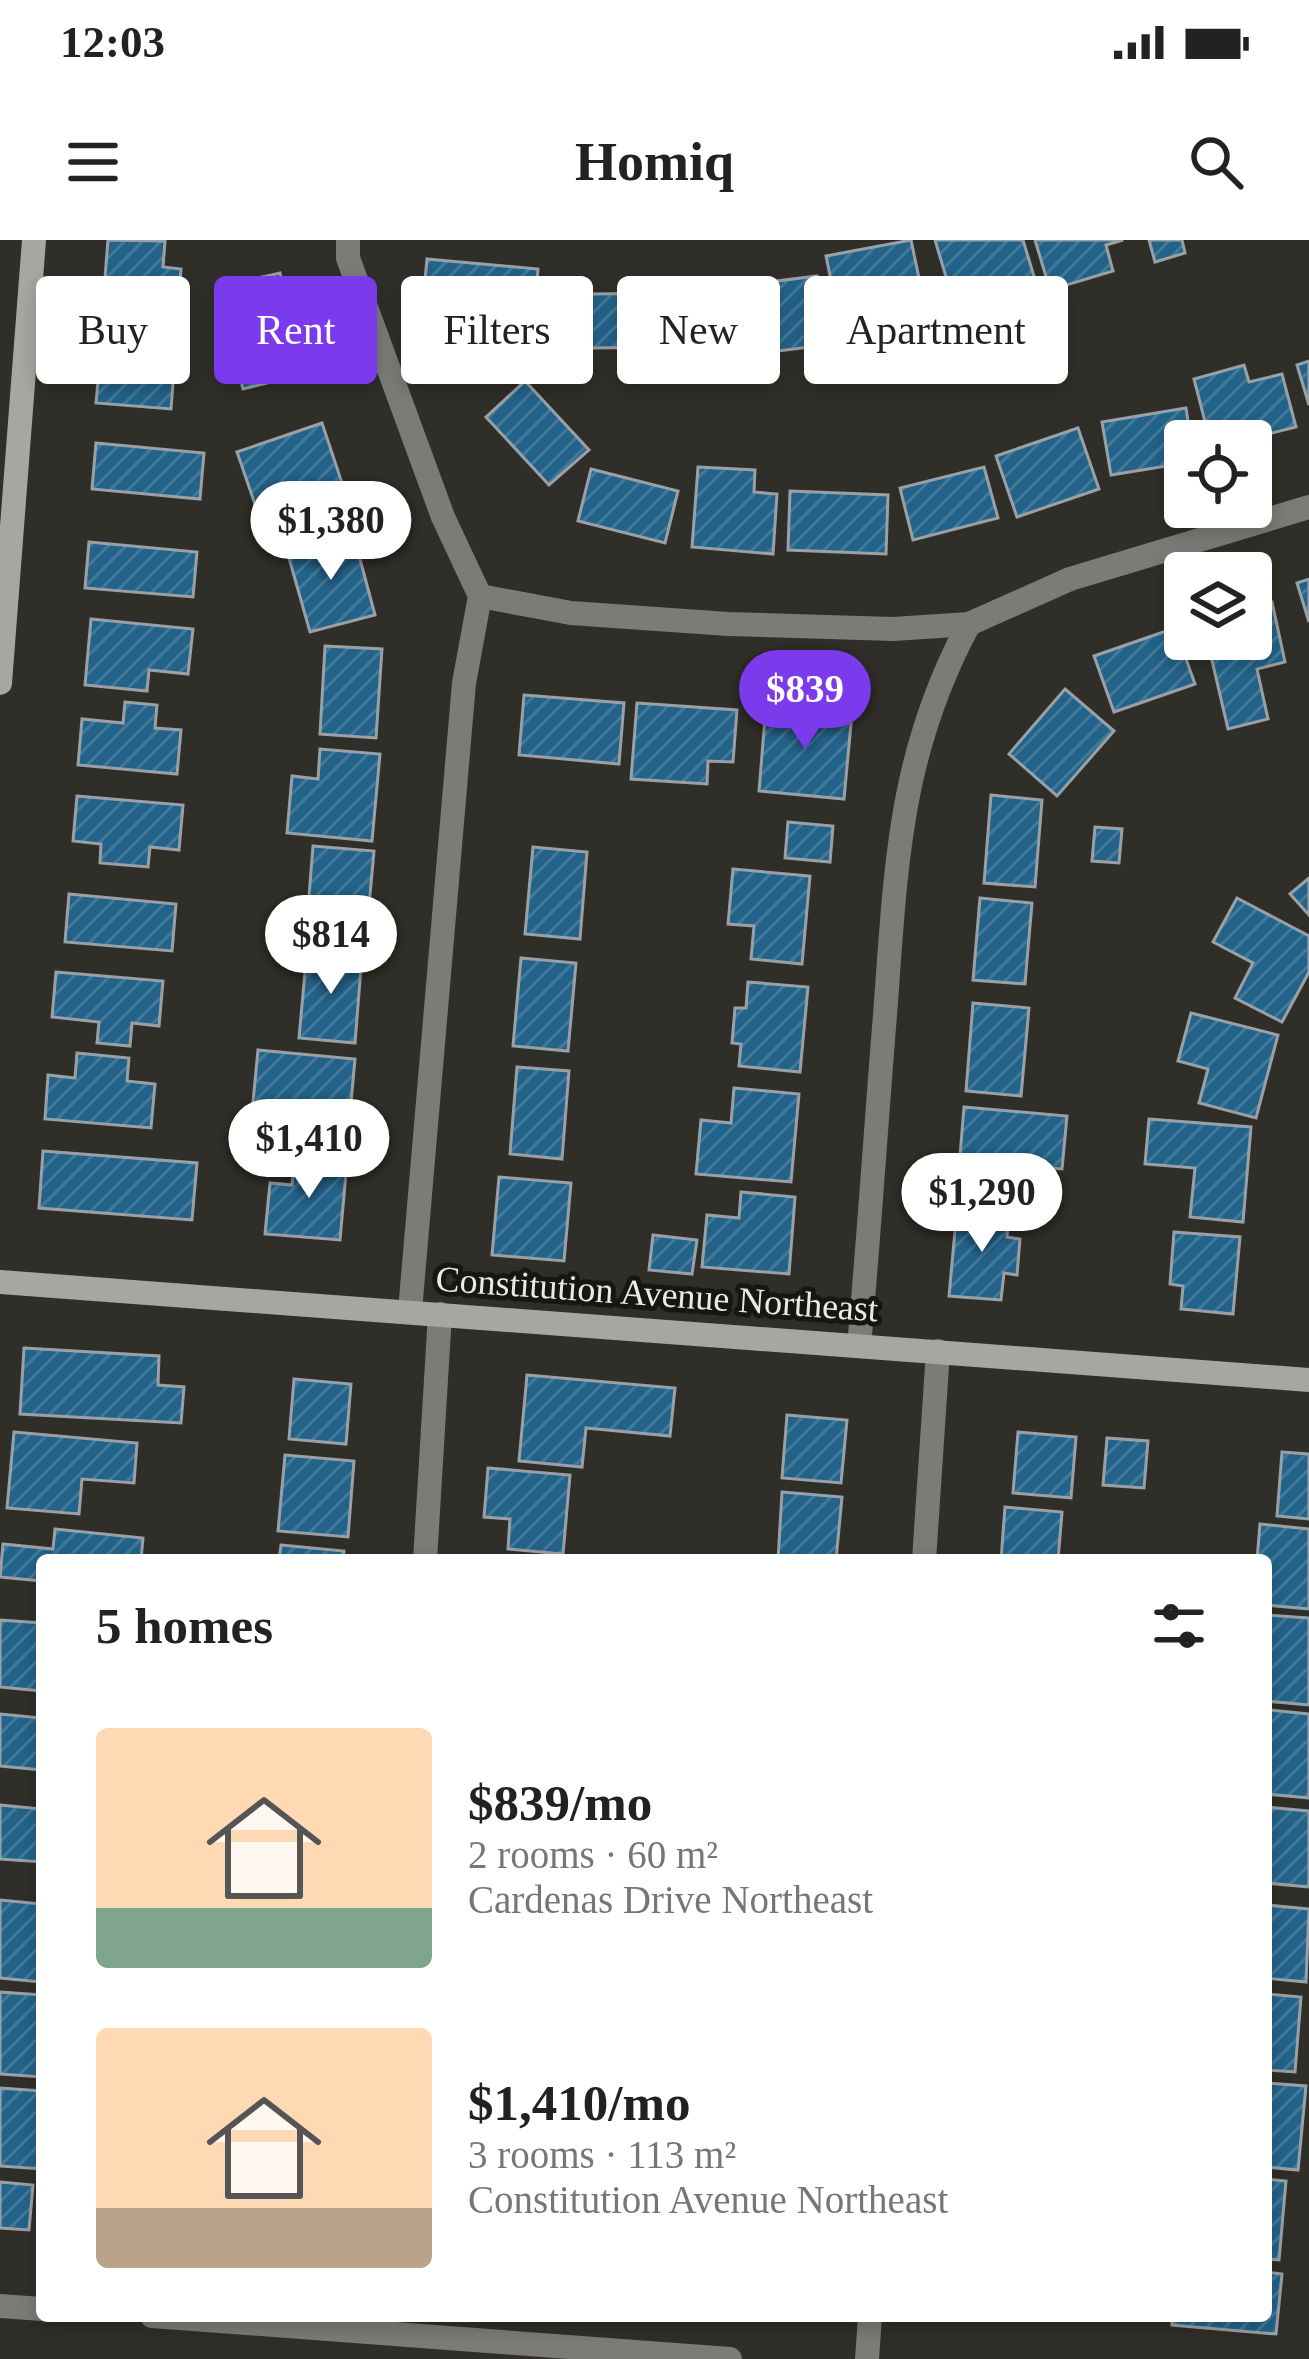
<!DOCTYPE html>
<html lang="en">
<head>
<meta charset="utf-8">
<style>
  body { margin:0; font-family:Georgia,serif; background:#f6f6f6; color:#222; height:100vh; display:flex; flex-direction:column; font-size:45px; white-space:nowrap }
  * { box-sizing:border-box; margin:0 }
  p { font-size:39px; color:#767676 }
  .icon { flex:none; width:66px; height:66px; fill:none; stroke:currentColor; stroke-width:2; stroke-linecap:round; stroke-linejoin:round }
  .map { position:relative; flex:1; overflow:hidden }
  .drawer { position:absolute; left:36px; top:1314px; width:1236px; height:768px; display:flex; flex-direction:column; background:#fff; border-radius:12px; box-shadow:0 6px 18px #0003 }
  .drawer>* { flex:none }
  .guide { position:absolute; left:36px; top:36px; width:1239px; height:108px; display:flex; gap:24px }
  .tools { position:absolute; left:1164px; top:180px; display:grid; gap:24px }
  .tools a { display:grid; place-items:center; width:108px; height:108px; border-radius:12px; background:#fff; box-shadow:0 6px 18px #0003; font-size:60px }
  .price { position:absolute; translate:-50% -102px; padding:0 27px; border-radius:42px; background:#fff; color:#222; font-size:39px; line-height:78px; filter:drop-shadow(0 3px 6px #0008) }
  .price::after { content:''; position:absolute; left:50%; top:72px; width:36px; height:27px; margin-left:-18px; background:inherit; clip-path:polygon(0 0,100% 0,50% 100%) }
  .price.on { background:#7c3aed; color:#fff }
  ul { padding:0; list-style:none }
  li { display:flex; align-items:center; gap:36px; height:300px; padding:0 60px }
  li span { display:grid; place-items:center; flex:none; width:336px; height:240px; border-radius:12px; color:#555 }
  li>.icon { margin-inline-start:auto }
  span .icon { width:144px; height:144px; fill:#fffc; stroke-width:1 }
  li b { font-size:51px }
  h2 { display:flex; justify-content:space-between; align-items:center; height:144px; padding:0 60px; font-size:51px }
  .tag { padding:0 42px; border-radius:12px; background:#fff; box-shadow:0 6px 18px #0003; font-size:42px; line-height:108px }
  .tag.on { background:#7c3aed; color:#fff }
  .status { display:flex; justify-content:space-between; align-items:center; height:84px; padding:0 60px; background:#fff; direction:ltr }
  .status svg { height:33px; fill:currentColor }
  header { display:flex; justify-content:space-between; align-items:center; height:156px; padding:0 60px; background:#fff; font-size:54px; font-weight:600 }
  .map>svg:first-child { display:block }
</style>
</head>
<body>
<div class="status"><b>12:03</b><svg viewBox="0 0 49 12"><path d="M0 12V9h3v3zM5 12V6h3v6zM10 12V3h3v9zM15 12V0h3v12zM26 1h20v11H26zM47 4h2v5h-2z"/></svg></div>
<header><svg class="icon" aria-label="menu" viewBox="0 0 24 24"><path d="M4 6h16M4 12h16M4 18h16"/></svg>Homiq<svg class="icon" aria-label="search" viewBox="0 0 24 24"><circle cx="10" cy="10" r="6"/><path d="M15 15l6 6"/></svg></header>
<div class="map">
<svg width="1309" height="2119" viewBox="0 0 1309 2119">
  <defs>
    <pattern id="building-hatch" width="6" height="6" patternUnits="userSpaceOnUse" patternTransform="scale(3)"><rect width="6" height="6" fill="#23638a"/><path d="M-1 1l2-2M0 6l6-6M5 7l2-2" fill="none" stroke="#437a9a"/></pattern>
  </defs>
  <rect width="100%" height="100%" fill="#2f2e28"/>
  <g fill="url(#building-hatch)" stroke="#9aa1a6" stroke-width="3">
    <polygon points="108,0 165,1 163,27 181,29 177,81 102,75"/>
    <polygon points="911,0 924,62 839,80 826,16"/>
    <polygon points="935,0 1023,0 1036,43 955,67"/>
    <polygon points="1035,0 1123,0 1106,5 1113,31 1050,50"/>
    <polygon points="1149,0 1182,0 1185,13 1155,22"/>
    <polygon points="427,19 538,29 531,110 516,109 514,133 439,127 444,72 422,71"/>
    <polygon points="280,33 304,134 243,149 218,47"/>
    <polygon points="817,36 826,105 738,116 729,47"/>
    <polygon points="680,53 681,107 591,108 591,54"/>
    <polygon points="102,99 176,105 171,169 96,163"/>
    <polygon points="1309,121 1309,165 1297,125"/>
    <polygon points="1244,125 1249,142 1282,134 1296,187 1240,201 1210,201 1194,139"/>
    <polygon points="525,141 589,210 549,245 486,177"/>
    <polygon points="1186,168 1191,201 1185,201 1185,223 1111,235 1102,182"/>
    <polygon points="322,183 350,267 266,296 237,212"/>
    <polygon points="1078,188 1099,249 1017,277 996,216"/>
    <polygon points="96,203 204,213 200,259 92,249"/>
    <polygon points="698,227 755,230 754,252 777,254 773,314 692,307"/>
    <polygon points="984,227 998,278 913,300 900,248"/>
    <polygon points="591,229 678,251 665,303 578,281"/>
    <polygon points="790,251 888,255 886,314 788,310"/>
    <polygon points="353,293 375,375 310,392 287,311"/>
    <polygon points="89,302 197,312 193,357 85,348"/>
    <polygon points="1309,339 1309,382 1297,343"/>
    <polygon points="1272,362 1285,422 1257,429 1268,479 1228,489 1207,399 1251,399 1251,366"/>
    <polygon points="91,379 193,389 188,434 149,430 147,451 85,445"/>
    <polygon points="1175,388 1195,444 1114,472 1094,416"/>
    <polygon points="325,406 382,409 376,498 320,494"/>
    <polygon points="1065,449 1114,491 1057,556 1009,514"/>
    <polygon points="524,455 624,463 619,524 519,515"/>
    <polygon points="125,462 157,465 155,488 181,490 177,534 78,525 82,479 123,483"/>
    <polygon points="637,463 737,470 733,522 708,521 707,544 631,539"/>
    <polygon points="766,466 852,473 844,559 759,551"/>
    <polygon points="320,509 380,514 372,601 287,593 292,536 318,539"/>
    <polygon points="991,555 1042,560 1035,647 984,643"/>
    <polygon points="77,556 183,565 179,610 150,607 148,627 100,623 101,604 73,601"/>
    <polygon points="788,582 833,586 830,622 785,618"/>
    <polygon points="1095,587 1122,589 1119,623 1092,621"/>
    <polygon points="313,606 374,611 366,699 306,694"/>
    <polygon points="533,607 587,612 580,699 525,694"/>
    <polygon points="733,629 810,636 802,724 751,719 754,686 728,684"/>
    <polygon points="1309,638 1309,675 1290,654"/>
    <polygon points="69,654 176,664 172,711 65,702"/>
    <polygon points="980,658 1032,663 1025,744 973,740"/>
    <polygon points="1237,658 1309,696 1309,732 1282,782 1235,758 1253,723 1213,702"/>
    <polygon points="307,710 362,715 355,803 299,798"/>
    <polygon points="521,718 576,723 568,811 513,806"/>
    <polygon points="56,732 163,741 159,786 132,783 130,806 97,803 99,782 52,777"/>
    <polygon points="748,742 808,747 800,832 739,826 741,804 732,803 735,768 746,768"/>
    <polygon points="973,763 1029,768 1021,856 966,851"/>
    <polygon points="1191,773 1278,795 1256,878 1199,863 1208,829 1178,821"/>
    <polygon points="258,810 355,819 347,906 273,900 275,874 252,872"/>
    <polygon points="77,813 129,818 127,841 155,844 151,888 45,879 48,835 75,838"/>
    <polygon points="517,827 569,831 562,919 510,914"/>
    <polygon points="734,848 799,854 791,942 696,934 701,880 731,883"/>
    <polygon points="964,867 1067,876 1062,929 1010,925 1007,958 957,953"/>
    <polygon points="1149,879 1251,887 1243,982 1190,977 1195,928 1145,924"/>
    <polygon points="43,911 197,923 192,980 39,968"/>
    <polygon points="295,918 347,922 340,1000 265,994 270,943 292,945"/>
    <polygon points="499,937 571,943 564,1021 492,1015"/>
    <polygon points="741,952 795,957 789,1034 702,1027 707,975 739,978"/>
    <polygon points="957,969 1009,974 1007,997 1020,999 1017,1035 1004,1033 1001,1060 949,1056"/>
    <polygon points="1174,992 1240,997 1233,1074 1181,1069 1183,1046 1170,1044"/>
    <polygon points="653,995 697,1000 692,1034 649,1030"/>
    <polygon points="24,1108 159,1116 158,1145 184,1147 181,1183 20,1174"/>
    <polygon points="527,1135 675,1148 670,1196 586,1188 582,1227 519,1221"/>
    <polygon points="294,1139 351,1144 346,1204 289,1199"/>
    <polygon points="787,1175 847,1180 841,1243 782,1238"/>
    <polygon points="14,1192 137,1203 134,1243 82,1239 79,1274 7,1268"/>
    <polygon points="1018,1192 1076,1197 1071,1258 1013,1253"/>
    <polygon points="1107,1198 1148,1201 1144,1248 1103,1245"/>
    <polygon points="1282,1212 1309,1214 1309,1279 1277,1276"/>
    <polygon points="285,1215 354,1221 348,1297 278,1291"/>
    <polygon points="488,1228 570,1235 563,1314 508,1309 510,1279 484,1277"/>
    <polygon points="782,1252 842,1257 836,1320 778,1320"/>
    <polygon points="1005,1267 1062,1272 1058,1320 1001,1320"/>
    <polygon points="1260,1284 1309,1289 1309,1369 1266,1365 1266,1320 1257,1320"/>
    <polygon points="55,1289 143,1298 141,1320 42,1320 42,1341 0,1337 3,1304 53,1309"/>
    <polygon points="281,1305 344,1311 343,1320 279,1320"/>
    <polygon points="1268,1375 1309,1378 1309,1465 1266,1461"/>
    <polygon points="0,1380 42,1383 42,1451 0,1447"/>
    <polygon points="1270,1470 1309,1474 1309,1558 1266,1554"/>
    <polygon points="0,1474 42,1478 42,1530 0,1526"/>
    <polygon points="0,1565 42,1569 42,1622 0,1619"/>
    <polygon points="1266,1567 1309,1571 1309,1647 1266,1643"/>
    <polygon points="0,1660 42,1664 42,1742 0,1738"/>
    <polygon points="1266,1665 1309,1669 1306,1742 1266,1738"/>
    <polygon points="0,1752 42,1755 42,1837 0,1834"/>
    <polygon points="1266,1754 1301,1757 1295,1832 1266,1830"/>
    <polygon points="1266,1843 1306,1846 1298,1930 1266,1927"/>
    <polygon points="0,1848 42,1851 42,1929 0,1926"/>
    <polygon points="1266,1939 1286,1941 1279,2020 1266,2019"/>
    <polygon points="0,1942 33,1945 29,1990 0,1988"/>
    <polygon points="1266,2032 1282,2034 1276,2094 1172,2085 1172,2076 1266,2076"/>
  </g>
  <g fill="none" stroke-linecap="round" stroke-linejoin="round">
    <g stroke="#7b7b78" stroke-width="24">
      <polyline points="348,0 348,18 443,277 480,356 464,443 410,1071"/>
      <polyline points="480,356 571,373 728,384 893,389 969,384 1070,339 1309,267"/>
      <path d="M859,1106C869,996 876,885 885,775C896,629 898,516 969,384"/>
      <polyline points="425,1320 440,1074"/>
      <polyline points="924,1320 938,1111"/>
      <polyline points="0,2066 42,2069"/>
      <polyline points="152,2076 730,2119"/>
      <polyline points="867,2119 870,2076"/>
    </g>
    <g stroke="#a8a6a1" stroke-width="24">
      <polyline points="0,443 34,0"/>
      <polyline points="0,1042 1309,1140"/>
    </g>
  </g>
  <g text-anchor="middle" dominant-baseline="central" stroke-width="10" stroke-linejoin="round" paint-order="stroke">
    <g font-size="36" fill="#ebeae6" stroke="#171613">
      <text transform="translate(657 1054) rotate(4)">Constitution Avenue Northeast</text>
    </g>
  </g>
</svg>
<div class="tools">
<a><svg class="icon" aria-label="locate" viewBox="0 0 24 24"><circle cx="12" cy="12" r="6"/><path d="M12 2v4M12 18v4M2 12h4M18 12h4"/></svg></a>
<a><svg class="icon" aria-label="layers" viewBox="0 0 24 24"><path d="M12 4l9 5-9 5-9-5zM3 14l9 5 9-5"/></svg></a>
</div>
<b class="price" style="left:331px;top:343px">$1,380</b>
<b class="price on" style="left:805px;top:512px">$839</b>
<b class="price" style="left:331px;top:757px">$814</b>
<b class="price" style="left:309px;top:961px">$1,410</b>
<b class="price" style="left:982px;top:1015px">$1,290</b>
<div class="guide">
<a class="tag">Buy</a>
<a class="tag on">Rent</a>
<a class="tag">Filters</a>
<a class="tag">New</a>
<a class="tag">Apartment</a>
</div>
<section class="drawer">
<h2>5 homes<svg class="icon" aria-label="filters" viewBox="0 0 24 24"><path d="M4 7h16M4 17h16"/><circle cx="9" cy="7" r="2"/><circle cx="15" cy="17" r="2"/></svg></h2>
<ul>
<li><span style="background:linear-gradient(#ffd9b3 75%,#7fa58c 0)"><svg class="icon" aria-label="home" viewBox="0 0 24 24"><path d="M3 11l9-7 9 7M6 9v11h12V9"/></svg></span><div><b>$839/mo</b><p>2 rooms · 60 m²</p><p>Cardenas Drive Northeast</p></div></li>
<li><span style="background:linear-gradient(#ffd9b3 75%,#b9a48a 0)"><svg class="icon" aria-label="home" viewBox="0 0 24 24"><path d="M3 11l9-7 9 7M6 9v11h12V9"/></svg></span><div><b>$1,410/mo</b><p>3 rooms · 113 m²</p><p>Constitution Avenue Northeast</p></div></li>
</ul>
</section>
</div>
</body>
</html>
